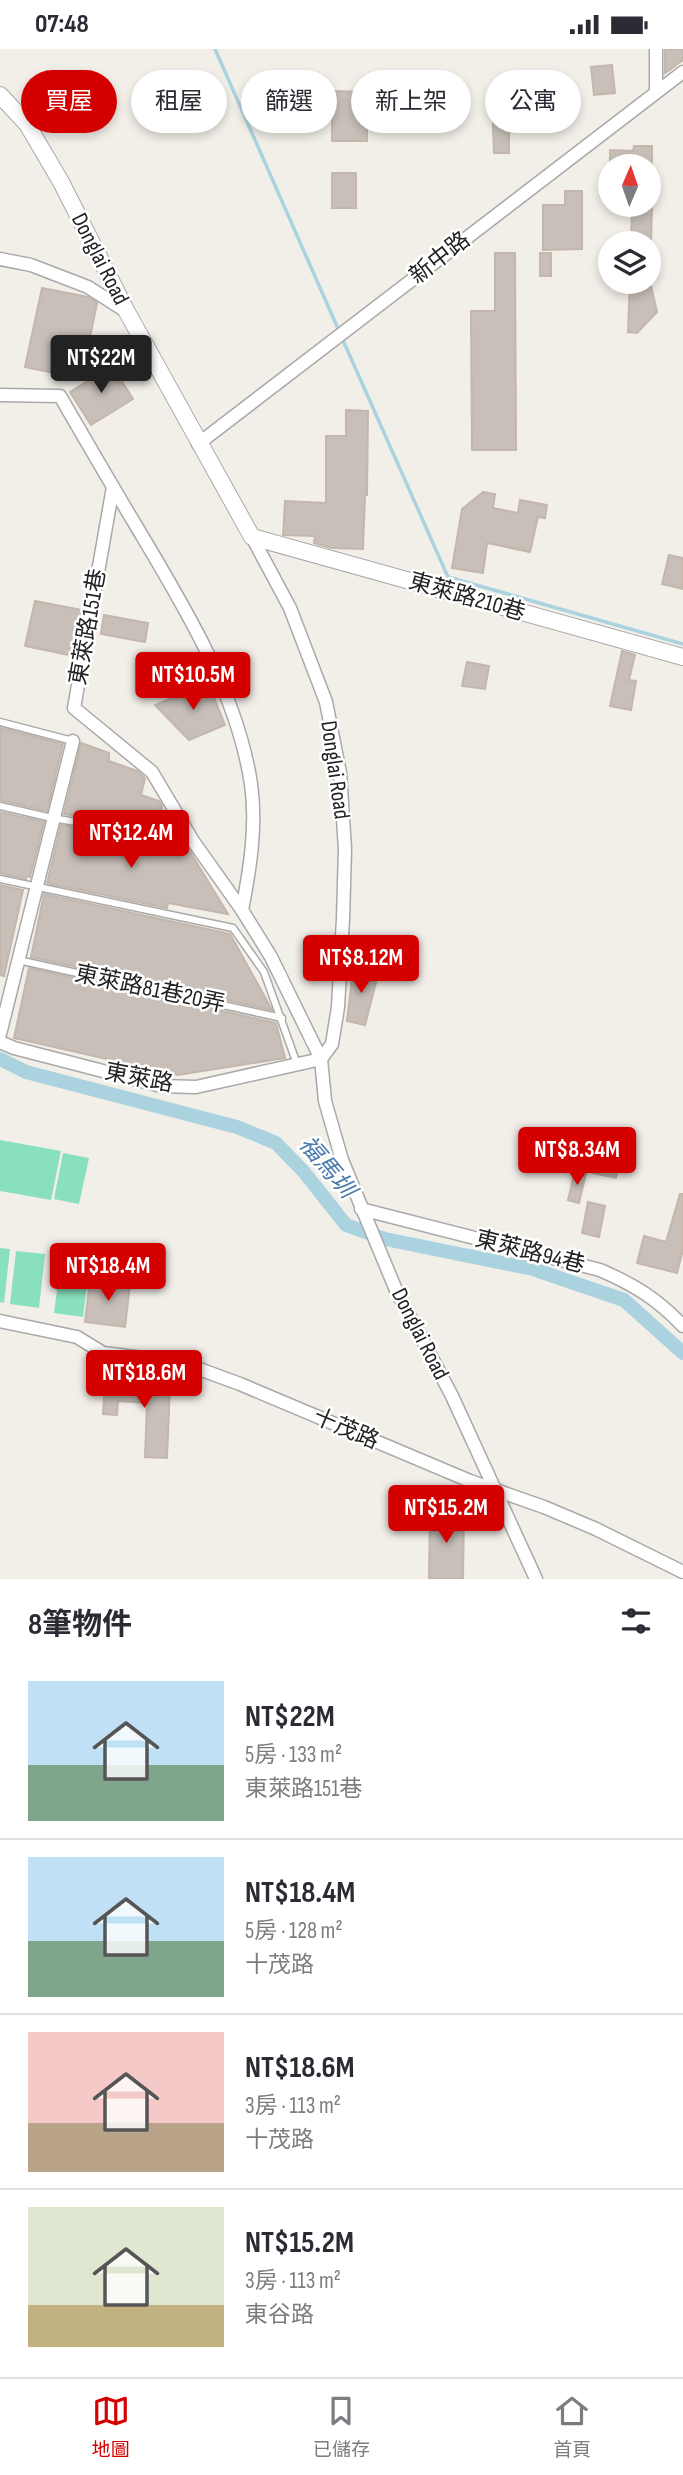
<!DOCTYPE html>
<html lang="zh-TW">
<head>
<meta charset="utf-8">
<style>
  body { margin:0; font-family:"Sofia Sans Condensed","Noto Sans TC",sans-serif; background:#f7f7f7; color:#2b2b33; height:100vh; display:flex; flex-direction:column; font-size:26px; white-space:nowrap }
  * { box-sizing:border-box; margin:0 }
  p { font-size:23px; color:#7c7c81 }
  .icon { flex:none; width:38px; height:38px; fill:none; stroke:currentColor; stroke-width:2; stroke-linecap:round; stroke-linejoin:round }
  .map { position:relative; height:1530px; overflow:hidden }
  .drawer { display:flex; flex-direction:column; background:#fff; flex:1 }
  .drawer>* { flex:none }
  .banner { position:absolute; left:21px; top:21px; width:642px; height:63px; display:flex; gap:14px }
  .needle { width:46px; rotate:2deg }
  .controls { position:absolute; left:598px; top:105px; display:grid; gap:14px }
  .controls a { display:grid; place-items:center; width:63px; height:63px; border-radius:50%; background:#fff; box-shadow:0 4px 10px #0003; font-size:35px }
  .price { position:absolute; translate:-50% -60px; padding:0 16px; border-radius:7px; background:#d40000; color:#fff; font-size:23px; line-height:46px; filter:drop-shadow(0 2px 4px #0008) }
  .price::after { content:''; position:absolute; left:50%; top:42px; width:21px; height:16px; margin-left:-10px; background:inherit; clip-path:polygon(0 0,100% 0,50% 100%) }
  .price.selected { background:#222; color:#fff }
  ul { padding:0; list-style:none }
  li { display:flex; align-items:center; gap:21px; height:175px; padding:0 28px }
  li+li { border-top:2px solid #e1e1e2 }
  li span { display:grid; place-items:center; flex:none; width:196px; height:140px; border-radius:0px; color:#555 }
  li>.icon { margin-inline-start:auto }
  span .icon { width:84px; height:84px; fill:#fffc; stroke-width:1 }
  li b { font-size:30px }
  h2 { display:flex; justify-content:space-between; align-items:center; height:84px; padding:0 28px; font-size:30px }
  .chip { padding:0 24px; border-radius:32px; background:#fff; box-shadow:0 4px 10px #0003; font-size:24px; line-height:63px }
  .chip.selected { background:#d40000; color:#fff }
  .status { display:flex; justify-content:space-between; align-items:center; height:49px; padding:0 35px; background:#fff; direction:ltr }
  .status svg { height:19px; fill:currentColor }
  .dock { display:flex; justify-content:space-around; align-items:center; height:98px; border-top:2px solid #e1e1e2; background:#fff; font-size:19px; color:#7c7c81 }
  .dock a { display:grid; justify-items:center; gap:4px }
  .dock .selected { color:#d40000 }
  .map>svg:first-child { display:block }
</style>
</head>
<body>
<div class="status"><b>07:48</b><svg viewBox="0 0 49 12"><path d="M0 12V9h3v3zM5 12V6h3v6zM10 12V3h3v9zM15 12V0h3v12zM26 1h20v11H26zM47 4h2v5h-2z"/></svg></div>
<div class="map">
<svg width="683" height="1530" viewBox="0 0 683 1530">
  <rect width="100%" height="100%" fill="#f2efe9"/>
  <g fill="#88e0be">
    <polygon points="0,1091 61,1102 51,1151 0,1142"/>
    <polygon points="63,1104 89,1109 79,1155 54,1150"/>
    <polygon points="0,1199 10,1200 4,1254 0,1253"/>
    <polygon points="16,1202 45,1205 39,1259 10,1255"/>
    <polygon points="61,1211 90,1214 83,1268 54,1264"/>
  </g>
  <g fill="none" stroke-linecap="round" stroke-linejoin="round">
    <g stroke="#aad3df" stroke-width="3.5">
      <polyline points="215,0 339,282"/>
      <polyline points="342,289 448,528 683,595"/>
    </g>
    <polyline stroke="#aad3df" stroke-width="14" points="0,1010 26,1023 237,1078 276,1094 304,1123 346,1176 385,1190 533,1220 624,1251 683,1304"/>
  </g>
  <g fill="#c7bfb8" stroke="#c4b6ab" stroke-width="2">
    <polygon points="665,0 683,0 683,11 665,24"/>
    <polygon points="612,16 615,44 594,46 591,18"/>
    <polygon points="332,42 367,43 367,92 332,92"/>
    <polygon points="492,51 517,51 517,70 509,70 509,104 494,104"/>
    <polygon points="634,97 652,97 652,117 610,117 610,101 633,102"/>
    <rect x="332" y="124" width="24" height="35"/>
    <polygon points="565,142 582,142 582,200 543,201 543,156 565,156"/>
    <polygon points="632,156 652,156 651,194 631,194"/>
    <polygon points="495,204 515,204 516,401 472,401 471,262 495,262"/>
    <rect x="540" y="204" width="11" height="23"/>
    <polygon points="630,233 650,233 657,263 637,284 628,283"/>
    <polygon points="42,239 88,248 97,254 90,288 78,285 69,327 25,318"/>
    <polygon points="112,317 133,350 91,376 70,343"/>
    <polygon points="346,361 368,362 367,446 365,446 363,500 331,499 314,494 315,487 283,486 285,452 326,454 326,387 346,387"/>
    <polygon points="483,443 495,445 493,459 518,464 520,451 547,456 545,469 538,468 530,503 487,494 483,524 452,519 462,460"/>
    <polygon points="669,506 683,509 683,540 662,535"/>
    <polygon points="35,552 82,561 74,607 25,597"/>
    <polygon points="104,566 148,574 145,593 101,585"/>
    <polygon points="622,602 635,606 629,631 636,632 631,661 610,657"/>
    <polygon points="467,613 489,617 485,640 462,637"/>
    <polygon points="208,634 225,676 189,691 155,656"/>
    <polygon points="0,679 63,695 47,762 0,751"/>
    <polygon points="81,694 109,704 109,712 137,722 145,729 141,746 159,752 162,757 158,781 64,765"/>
    <polygon points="0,763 44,773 30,828 26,827 26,830 0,824"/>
    <polygon points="61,776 187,798 228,865 168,854 167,859 47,834"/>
    <polygon points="0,836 23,841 4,927 0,926"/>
    <polygon points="44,845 230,885 272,961 31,908"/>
    <polygon points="29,919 276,974 285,1009 178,1026 14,989"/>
    <polygon points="353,921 379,922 365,976 347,972"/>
    <polygon points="595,1114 618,1119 616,1129 593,1124"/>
    <polygon points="575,1122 586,1124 579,1154 568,1151"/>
    <polygon points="680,1145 683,1145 683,1201 677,1224 637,1214 644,1187 666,1193"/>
    <polygon points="588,1153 605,1157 599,1188 582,1184"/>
    <polygon points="90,1231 130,1236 125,1278 85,1273"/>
    <polygon points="105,1332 170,1335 167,1409 145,1408 147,1354 118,1352 117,1366 103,1365"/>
    <polygon points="430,1461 464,1462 463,1530 429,1530"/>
  </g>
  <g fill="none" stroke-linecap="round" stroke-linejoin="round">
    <defs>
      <g id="service">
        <polyline points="0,673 73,692"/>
        <polyline points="0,757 52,769 191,792"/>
        <polyline points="0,830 233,879 264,923 297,1015"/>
        <polyline points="18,911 282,969"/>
      </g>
      <g id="minor">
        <polyline points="656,43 656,0"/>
        <polyline points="0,210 31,216 88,238 127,263"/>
        <path d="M0,346L60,347C85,390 109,432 135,475C182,554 237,642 251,735C257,776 250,820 242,861"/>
        <polyline points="198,395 683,23"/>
        <polyline points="113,438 74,659 152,723 193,792 242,861 271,908 321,1010"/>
        <polyline points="252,488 290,559 326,653 340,724 345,800 343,870 338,958 332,995 321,1010 325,1052 342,1111 396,1241 452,1347 536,1530"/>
        <polyline points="0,985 73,692"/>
        <polyline points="0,993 14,999 161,1037 196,1038 321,1010"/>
        <path d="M361,1160L600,1221C635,1236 657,1250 683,1277"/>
        <polyline points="0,1272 77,1288 103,1304 183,1314 240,1335 470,1432 544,1458 596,1480 683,1523"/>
      </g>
      <polyline id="tertiary" points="0,46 27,75 61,133 127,263 252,488 683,608"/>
    </defs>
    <use href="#service" stroke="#a9a9a9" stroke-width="9"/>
    <use href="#minor" stroke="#a9a9a9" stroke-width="15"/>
    <use href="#tertiary" stroke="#a9a9a9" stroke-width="18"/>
    <use href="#service" stroke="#fff" stroke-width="6"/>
    <use href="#minor" stroke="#fff" stroke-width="12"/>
    <use href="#tertiary" stroke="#fff" stroke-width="16"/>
  </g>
  <g text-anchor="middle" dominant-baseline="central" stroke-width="5" stroke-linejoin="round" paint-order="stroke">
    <g font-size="23" fill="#222" stroke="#fff">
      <text transform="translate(440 209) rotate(-38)">新中路</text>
      <text transform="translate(100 210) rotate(63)">Donglai Road</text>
      <text transform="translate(467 548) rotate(16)">東萊路210巷</text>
      <text transform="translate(88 578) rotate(-80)">東萊路151巷</text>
      <text transform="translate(335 721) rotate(82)">Donglai Road</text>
      <text transform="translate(150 940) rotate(12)">東萊路81巷20弄</text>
      <text transform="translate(139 1029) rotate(11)">東萊路</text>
      <text transform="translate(530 1203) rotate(14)">東萊路94巷</text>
      <text transform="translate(420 1285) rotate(63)">Donglai Road</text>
      <text transform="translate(346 1380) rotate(23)">十茂路</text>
    </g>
    <g font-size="24" font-style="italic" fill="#4a7aab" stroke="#fff">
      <text transform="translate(327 1118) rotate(50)">福馬圳</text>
    </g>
  </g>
</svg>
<div class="controls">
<a><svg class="needle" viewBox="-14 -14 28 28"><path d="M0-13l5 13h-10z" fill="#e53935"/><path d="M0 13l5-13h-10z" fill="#7c7c81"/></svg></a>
<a><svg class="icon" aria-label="layers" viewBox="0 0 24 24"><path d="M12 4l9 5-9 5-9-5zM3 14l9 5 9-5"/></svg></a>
</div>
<b class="price selected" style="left:101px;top:346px">NT$22M</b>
<b class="price" style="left:193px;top:663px">NT$10.5M</b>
<b class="price" style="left:131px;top:821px">NT$12.4M</b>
<b class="price" style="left:361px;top:946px">NT$8.12M</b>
<b class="price" style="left:577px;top:1138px">NT$8.34M</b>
<b class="price" style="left:108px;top:1254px">NT$18.4M</b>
<b class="price" style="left:144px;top:1361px">NT$18.6M</b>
<b class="price" style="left:446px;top:1496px">NT$15.2M</b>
<div class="banner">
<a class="chip selected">買屋</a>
<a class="chip">租屋</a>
<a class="chip">篩選</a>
<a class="chip">新上架</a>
<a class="chip">公寓</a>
</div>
</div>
<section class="drawer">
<h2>8筆物件<svg class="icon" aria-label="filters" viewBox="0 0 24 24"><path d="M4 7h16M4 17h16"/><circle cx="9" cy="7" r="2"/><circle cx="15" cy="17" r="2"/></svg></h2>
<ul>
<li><span style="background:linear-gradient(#bfe0f5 60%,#7fa58c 0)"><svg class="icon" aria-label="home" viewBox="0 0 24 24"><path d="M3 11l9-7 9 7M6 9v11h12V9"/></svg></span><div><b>NT$22M</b><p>5房 · 133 m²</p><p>東萊路151巷</p></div></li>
<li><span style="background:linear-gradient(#bfe0f5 60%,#7fa58c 0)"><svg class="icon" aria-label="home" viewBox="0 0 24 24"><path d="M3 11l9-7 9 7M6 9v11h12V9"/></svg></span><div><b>NT$18.4M</b><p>5房 · 128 m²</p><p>十茂路</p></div></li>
<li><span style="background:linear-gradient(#f6c9c9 65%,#b9a48a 0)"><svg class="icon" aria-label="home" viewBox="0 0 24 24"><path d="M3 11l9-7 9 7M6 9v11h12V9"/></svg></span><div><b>NT$18.6M</b><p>3房 · 113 m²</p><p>十茂路</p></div></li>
<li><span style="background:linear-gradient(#dfe7d0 70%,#c2b280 0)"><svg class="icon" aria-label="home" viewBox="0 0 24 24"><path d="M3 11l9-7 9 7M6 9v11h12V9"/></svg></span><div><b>NT$15.2M</b><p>3房 · 113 m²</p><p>東谷路</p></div></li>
</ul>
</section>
<nav class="dock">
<a class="selected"><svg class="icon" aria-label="map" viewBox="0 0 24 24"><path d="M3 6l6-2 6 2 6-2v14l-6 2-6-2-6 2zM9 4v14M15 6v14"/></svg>地圖</a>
<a><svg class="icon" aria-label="saved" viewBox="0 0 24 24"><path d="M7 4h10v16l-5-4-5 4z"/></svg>已儲存</a>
<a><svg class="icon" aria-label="home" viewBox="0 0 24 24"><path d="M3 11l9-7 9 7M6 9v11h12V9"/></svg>首頁</a>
</nav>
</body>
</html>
